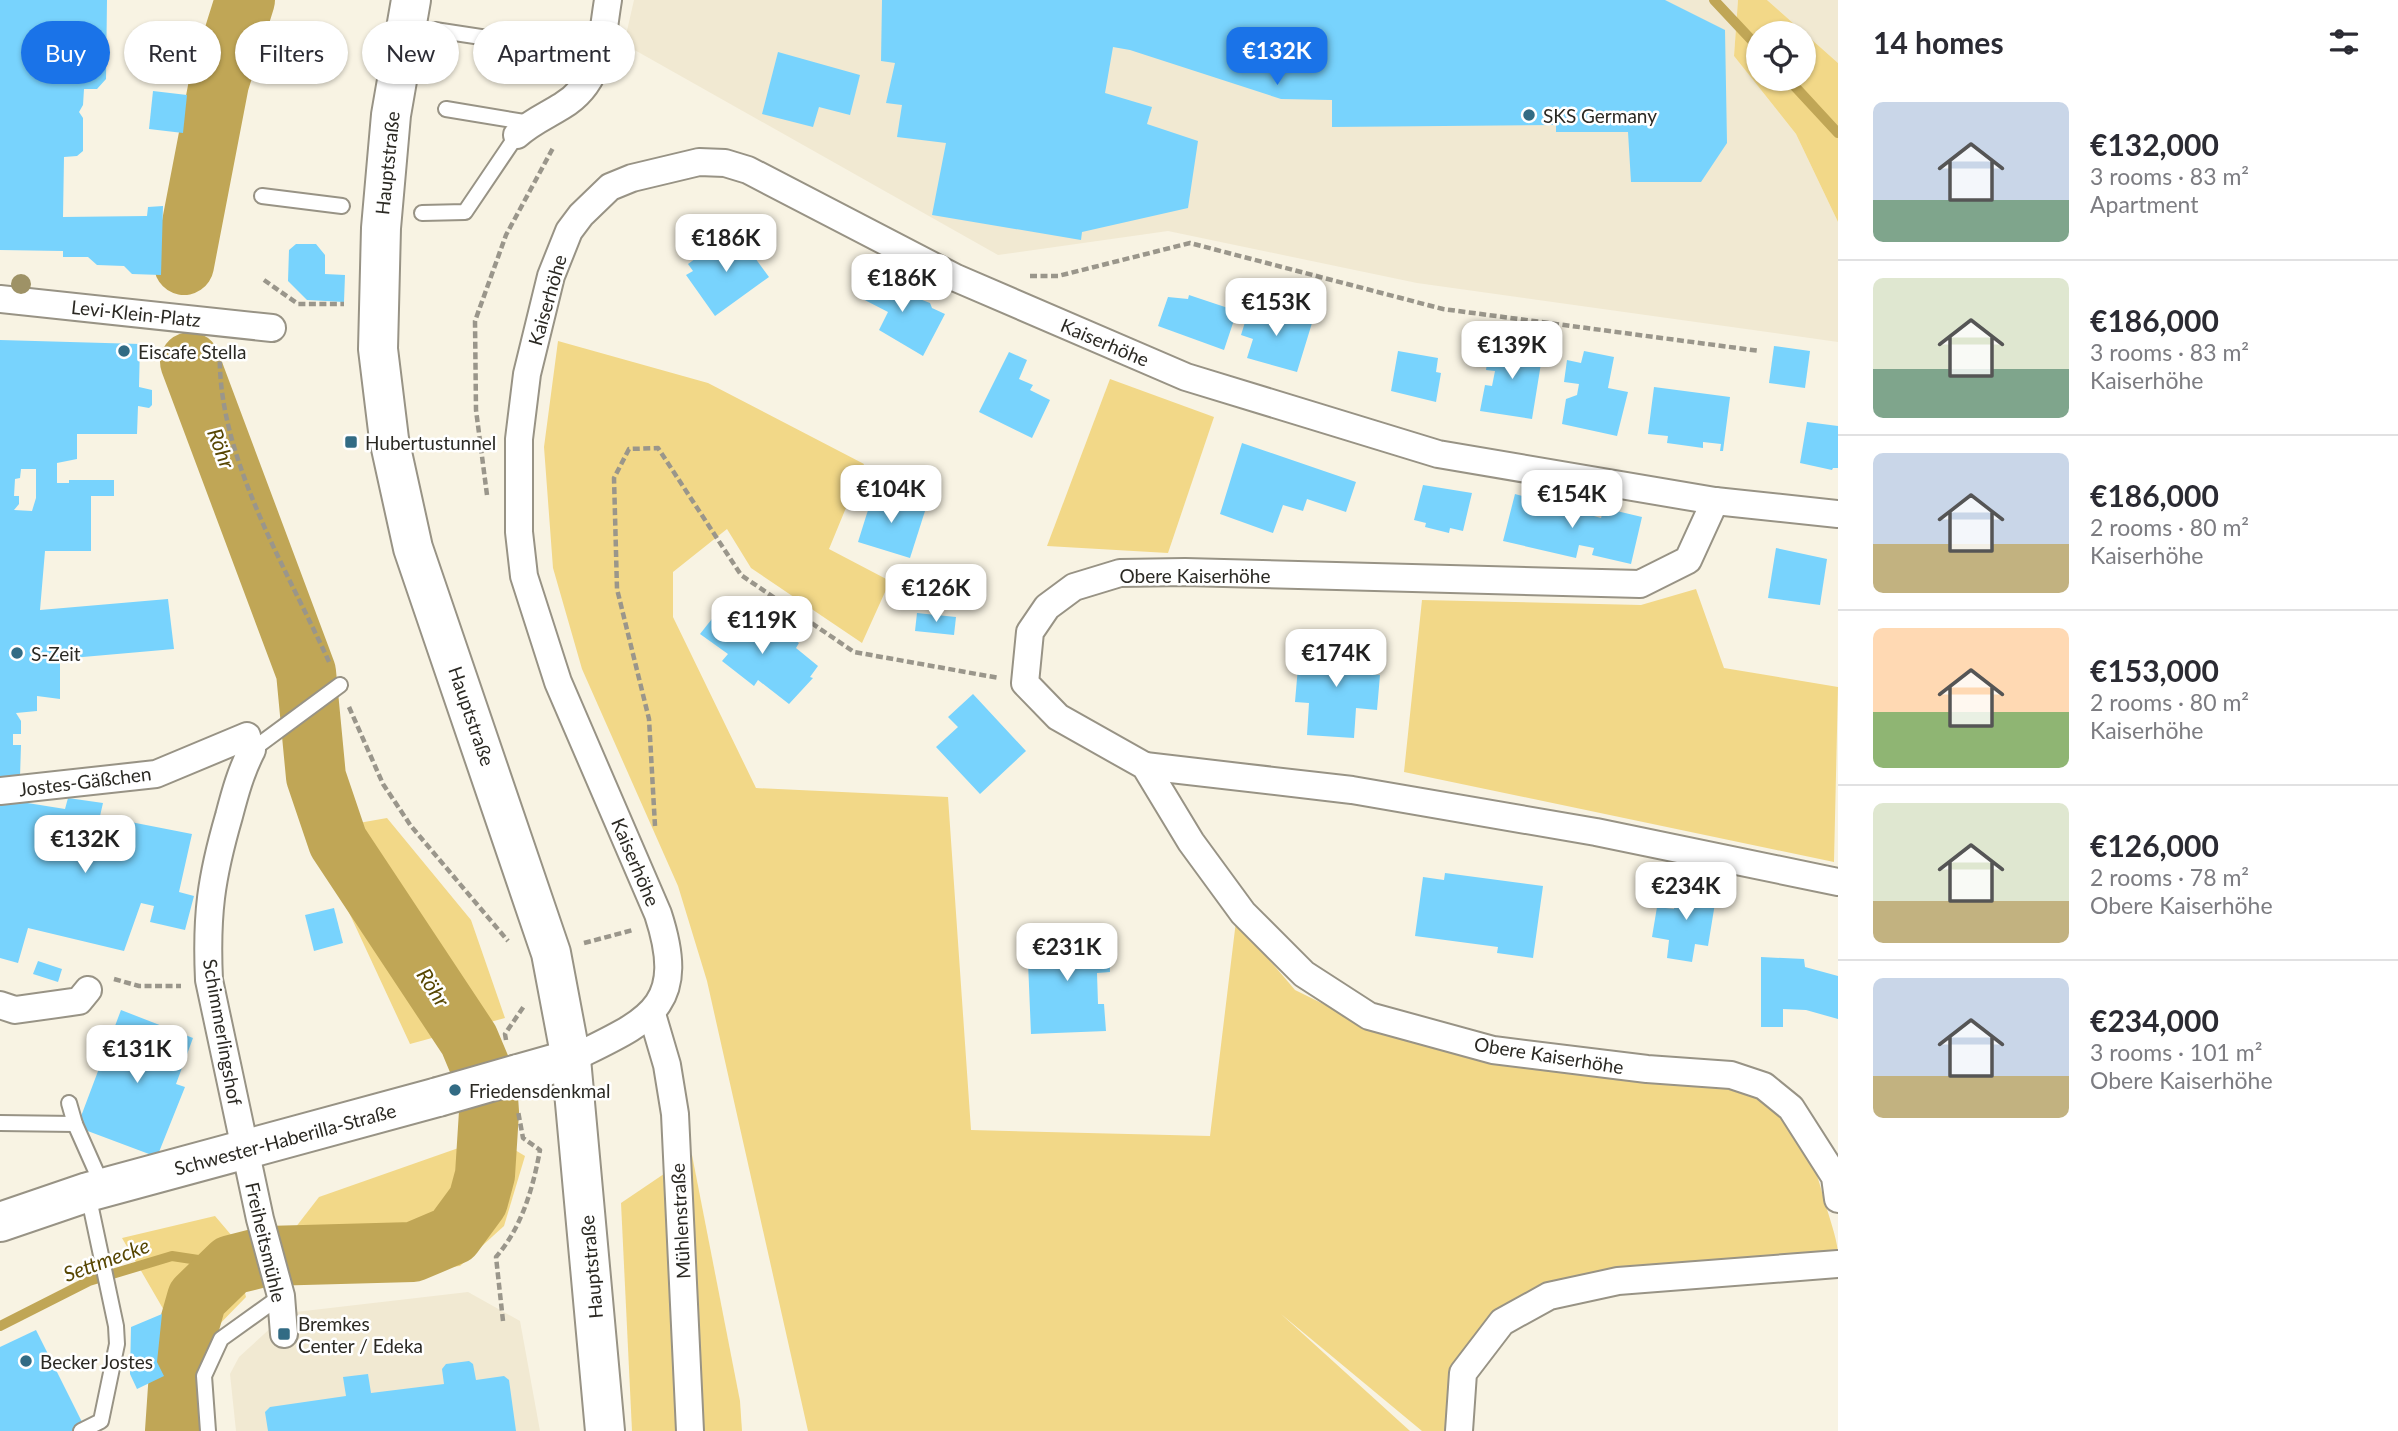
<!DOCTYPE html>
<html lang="en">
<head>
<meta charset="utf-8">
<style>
  body { margin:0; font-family:Lato,sans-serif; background:#f2f2f3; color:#2b2b33; height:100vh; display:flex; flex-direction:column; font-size:26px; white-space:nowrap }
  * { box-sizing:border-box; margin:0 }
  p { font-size:23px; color:#7c7c81 }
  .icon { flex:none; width:38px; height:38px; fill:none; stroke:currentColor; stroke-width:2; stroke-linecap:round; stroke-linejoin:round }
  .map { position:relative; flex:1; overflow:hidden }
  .sheet { display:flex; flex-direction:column; background:#fff; width:560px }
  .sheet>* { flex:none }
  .banner { position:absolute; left:21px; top:21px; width:665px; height:63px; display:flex; gap:14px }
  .controls { position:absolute; left:1746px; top:21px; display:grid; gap:14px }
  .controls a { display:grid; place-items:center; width:70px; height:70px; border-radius:50%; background:#fff; box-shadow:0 2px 5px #0004; font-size:35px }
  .price { position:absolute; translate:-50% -60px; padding:0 16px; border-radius:14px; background:#fff; color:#222; font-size:23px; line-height:46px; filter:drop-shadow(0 2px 4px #0008) }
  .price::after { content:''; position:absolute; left:50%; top:42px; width:21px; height:16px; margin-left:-10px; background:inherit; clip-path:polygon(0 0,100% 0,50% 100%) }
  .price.on { background:#1a73e8; color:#fff }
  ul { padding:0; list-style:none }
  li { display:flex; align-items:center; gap:21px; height:175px; padding:0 35px }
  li+li { border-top:2px solid #e1e1e2 }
  li span { display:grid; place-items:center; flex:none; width:196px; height:140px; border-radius:10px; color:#555 }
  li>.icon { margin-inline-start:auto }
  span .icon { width:84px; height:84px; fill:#fffc; stroke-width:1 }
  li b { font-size:30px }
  h2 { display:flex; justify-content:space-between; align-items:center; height:84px; padding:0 35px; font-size:30px }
  .tag { padding:0 24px; border-radius:32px; background:#fff; box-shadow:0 2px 5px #0004; font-size:24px; line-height:63px }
  .tag.on { background:#1a73e8; color:#fff }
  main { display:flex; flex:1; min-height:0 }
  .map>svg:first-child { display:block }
</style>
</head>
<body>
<main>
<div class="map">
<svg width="1838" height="1431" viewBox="0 0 1838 1431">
  <rect width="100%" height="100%" fill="#f8f3e3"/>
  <g fill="#f1e9d2">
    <polygon points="634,0 1738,0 1734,56 1796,134 1838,222 1838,342 1417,283 1168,231 998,255 624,44"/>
    <polygon points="1767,0 1838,0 1838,63"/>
    <polygon points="468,1292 520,1321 540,1431 236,1431 230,1374 239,1357 287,1313"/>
  </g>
  <g fill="#f2d888" fill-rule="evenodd">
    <path d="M1738,0H1767L1838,63V222L1796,134L1734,56ZM1759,33H1804V79H1759Z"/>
    <path d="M558,341L708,383L864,464L829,549L890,581L862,643L751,568L727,529L673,572V617L756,788L948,797L971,1130L1210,1136L1236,921L1295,990L1360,1022L1721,1084C1788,1103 1807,1135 1824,1199C1829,1217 1836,1235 1838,1252L1504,1306L1449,1431H1422L1281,1314L1410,1431H808L707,981L678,886L582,669L553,568L544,447Z"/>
    <polygon points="1110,379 1214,417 1168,553 1047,546"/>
    <polygon points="1696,589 1724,668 1838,687 1834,862 1404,772 1422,600 1641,605"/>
    <polygon points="332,712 353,824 387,818 471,920 505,1018 410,1044 295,796 292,735"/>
    <polygon points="505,1144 525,1156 504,1226 460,1266 304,1283 292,1232 319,1197 467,1145"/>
    <polygon points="692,1155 740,1401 742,1431 632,1431 621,1203"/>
    <polygon points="215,1216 232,1236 246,1297 208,1336 190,1378 195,1431 160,1431 164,1425 170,1377 169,1319 122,1238"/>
  </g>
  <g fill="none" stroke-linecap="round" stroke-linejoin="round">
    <g stroke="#c0a656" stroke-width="10">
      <polyline points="1714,0 1759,48"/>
      <polyline points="1788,79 1838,133"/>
      <polyline points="0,1326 89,1281 172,1256 231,1265"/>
    </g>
    <g stroke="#c0a656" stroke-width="60">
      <polyline points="184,265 219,83 245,0"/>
      <polyline points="175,1431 180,1358 197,1298 231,1265 267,1256 413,1252 453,1235 478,1201 485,1175 489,1112 487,1083 469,1040 338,842 316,777 306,672 190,362"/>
    </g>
  </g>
  <g fill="#78d3fd" fill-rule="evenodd">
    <polygon points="0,0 107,0 106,79 97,89 84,89 83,105 79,112 83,118 83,151 77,156 64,157 63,217 147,216 148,207 163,206 161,275 132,274 124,266 97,265 88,257 63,257 63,251 0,250"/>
    <polygon points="882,0 1665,0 1725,30 1727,143 1701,182 1631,182 1628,132 1556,132 1556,125 1332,127 1332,100 1281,99 1130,50 1113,47 1105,93 1152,107 1147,124 1198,141 1188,208 1082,232 1081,240 932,215 946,143 897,137 902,105 886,103 895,63 881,61"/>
    <polygon points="778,52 860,75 850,115 819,107 813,127 762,114"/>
    <polygon points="153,91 187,95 183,133 149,129"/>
    <polygon points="728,235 732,241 739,236 769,277 715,316 686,275 693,271 688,264"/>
    <polygon points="296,244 316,244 325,255 325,274 345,275 344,302 307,300 288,281 289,250"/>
    <polygon points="870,273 897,286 899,291 930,303 932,308 945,314 923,356 879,330 888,312 855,295 866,275"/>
    <polygon points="1189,295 1237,311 1224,350 1158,326 1168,297 1188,299"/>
    <polygon points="1250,306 1312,323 1297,372 1247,358 1253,339 1241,335"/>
    <path d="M0,340L140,344L139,387L152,390V405L149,408L138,406L137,434H77V459L57,463V483H69V480H114V496H91V551H45L40,610L168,599L174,649L60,659V699L37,696V711L16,713L21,721V734H13V745H21L20,777L0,776ZM21,469H36V498L32,511L14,510L19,504V496H14L15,479L20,478Z"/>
    <polygon points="1490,342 1543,351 1532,419 1480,411 1485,385 1492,386 1495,371 1486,370"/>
    <polygon points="1774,346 1810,351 1805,388 1769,383"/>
    <polygon points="1398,351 1438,358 1436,372 1441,373 1436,402 1391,391"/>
    <polygon points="1584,351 1614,357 1608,388 1628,392 1617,436 1562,424 1566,399 1577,395 1579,384 1564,382 1567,360 1581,363"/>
    <polygon points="1009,352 1027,360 1019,379 1033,385 1030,390 1050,400 1032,438 979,412"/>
    <polygon points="1654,387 1730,397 1723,451 1720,451 1721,444 1703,442 1703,448 1667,443 1668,436 1648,434"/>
    <polygon points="1807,422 1838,426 1838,468 1833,468 1832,470 1800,463"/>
    <polygon points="1242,443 1356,482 1346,512 1307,499 1303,511 1283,505 1273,533 1220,514"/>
    <polygon points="1423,485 1472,493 1463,531 1450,528 1449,533 1425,527 1426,523 1414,520"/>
    <polygon points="874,491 925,511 910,558 858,542"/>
    <polygon points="1515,494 1601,518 1604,508 1642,517 1631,564 1592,555 1594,548 1579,545 1576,558 1503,541"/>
    <polygon points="1776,548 1827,559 1820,605 1768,598"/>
    <polygon points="719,610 746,630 756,618 782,638 786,633 799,643 796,648 818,666 810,677 813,678 789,704 758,680 754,686 722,661 728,654 700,634"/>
    <polygon points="917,613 956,617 954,635 915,631"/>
    <polygon points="1315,640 1363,643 1360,674 1380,675 1377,710 1356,708 1354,738 1307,735 1309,703 1295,702 1298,667 1313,668"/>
    <polygon points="973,694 1026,751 980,794 936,747 958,727 948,717"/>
    <polygon points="68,798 103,803 100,816 192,834 179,892 194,896 185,930 150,922 154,906 141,903 124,951 28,928 18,963 0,958 0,803 15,801 65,809"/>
    <polygon points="1445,873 1543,886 1533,958 1497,953 1498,947 1415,936 1423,877 1444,880"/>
    <polygon points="1678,884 1717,891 1708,946 1695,944 1692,962 1667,958 1669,940 1652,937 1657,907 1674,909"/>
    <polygon points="334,908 343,943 314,951 305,915"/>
    <polygon points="1109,935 1110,972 1097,973 1098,1004 1104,1004 1106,1031 1031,1034 1027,938"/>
    <polygon points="1761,957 1804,959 1805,967 1838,976 1838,1019 1806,1010 1783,1009 1783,1027 1761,1027"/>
    <polygon points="38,961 62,969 58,982 33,974"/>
    <polygon points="121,1010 193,1038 176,1084 185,1087 157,1157 77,1127"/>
    <polygon points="162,1314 157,1362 164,1376 137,1389 130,1374 131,1327"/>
    <polygon points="36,1330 84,1426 74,1431 0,1431 0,1347"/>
    <polygon points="469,1361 473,1364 476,1380 504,1376 509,1380 516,1431 268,1431 265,1412 270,1407 346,1396 343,1377 368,1374 371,1393 444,1384 442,1369 446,1364"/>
  </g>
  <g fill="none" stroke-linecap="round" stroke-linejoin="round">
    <defs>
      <g id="lane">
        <polyline points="435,30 599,55"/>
        <polyline points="446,109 530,123"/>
        <polyline points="262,196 342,206"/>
        <polyline points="422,213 465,212 517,135"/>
        <polyline points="252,750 340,685"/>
        <polyline points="69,1103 75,1124 103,1187"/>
        <polyline points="0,1123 75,1124"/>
        <polyline points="81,1431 101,1421 117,1344 116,1326 88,1194"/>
        <polyline points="208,1431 204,1376 221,1339 281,1296"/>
      </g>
      <g id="street">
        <path d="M517,135C531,122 546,116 562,106C602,82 601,42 608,0"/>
        <polyline points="0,299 272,328"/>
        <polyline points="1715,501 1688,560 1640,584 1185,572 1120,573 1074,587 1047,607 1030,632 1025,683 1058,717 1145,766 1191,842 1243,913 1304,974 1369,1016 1493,1050 1647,1069 1731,1075 1764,1086 1791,1108 1835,1177 1838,1199"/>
        <path d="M252,750C241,771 235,793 229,816C211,878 206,915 209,980L260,1219L281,1296L284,1334"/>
        <polyline points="1145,766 1352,790 1596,832 1838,882"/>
        <polyline points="0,791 156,774 247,736"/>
        <polyline points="0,1005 15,1010 79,1001 88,990"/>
        <polyline points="652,1014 667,1065 675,1114 690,1431"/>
        <path d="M571,1059C647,1021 689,1009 658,914L558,682L524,576L519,532V439L527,374L551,276L569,231L581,215L610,187L632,178L699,162L725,163L748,170L956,278L1186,377L1438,454L1715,501L1838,514"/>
        <polyline points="1459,1431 1463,1373 1502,1322 1549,1296 1618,1281 1838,1264"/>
      </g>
      <g id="secondary">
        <polyline points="411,0 391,115 381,228 378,349 389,439 413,548 551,953 571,1059 605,1431"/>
        <polyline points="518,1074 571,1059"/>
        <polyline points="0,1222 88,1192 438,1097"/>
      </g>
    </defs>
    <use href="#lane" stroke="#989385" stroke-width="18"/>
    <use href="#street" stroke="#989385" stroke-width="30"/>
    <use href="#secondary" stroke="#989385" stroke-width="42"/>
    <g stroke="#9a968b" stroke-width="4.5" stroke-dasharray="7 3.5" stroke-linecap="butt">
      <polyline points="1030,276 1058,276 1190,243 1443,309 1760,351"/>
      <polyline points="264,280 298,304 344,304"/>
      <path d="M220,351C216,455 288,571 330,664"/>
      <polyline points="487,495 476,410 475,321 506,235 553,148"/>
      <polyline points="349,707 383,784 411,826 508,941"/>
      <polyline points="655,826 649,719 617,589 614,478 629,449 658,448 741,575 854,652 999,678"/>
      <polyline points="584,943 633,930"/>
      <polyline points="114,979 139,986 181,986"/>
      <polyline points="506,1040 505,1034 524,1006"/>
      <path d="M503,1321L496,1257C522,1227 533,1188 540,1150L523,1138L518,1111"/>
    </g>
    <use href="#lane" stroke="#fff" stroke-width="14"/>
    <use href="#street" stroke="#fff" stroke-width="26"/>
    <use href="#secondary" stroke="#fff" stroke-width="38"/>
    <defs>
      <polyline id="secondary-bridge" points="438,1097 518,1074"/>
    </defs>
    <use href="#secondary-bridge" stroke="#989385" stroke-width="42" stroke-linecap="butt"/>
    <use href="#secondary-bridge" stroke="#fff" stroke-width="38"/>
  </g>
  <circle fill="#9e9266" cx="21" cy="284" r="10"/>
  <g fill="#326b84" stroke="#fff" stroke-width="2.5">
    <circle cx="1529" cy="115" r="7"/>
    <circle cx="124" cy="351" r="7"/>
    <rect x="344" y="435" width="14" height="14" rx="3.5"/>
    <circle cx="17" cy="653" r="7"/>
    <circle cx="455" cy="1090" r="7"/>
    <rect x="277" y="1327" width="14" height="14" rx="3.5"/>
    <circle cx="26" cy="1361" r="7"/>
  </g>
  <g text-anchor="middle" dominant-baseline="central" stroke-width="5" stroke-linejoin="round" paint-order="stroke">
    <g font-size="19" fill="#2b2923" stroke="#fff" text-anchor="start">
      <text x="1543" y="115">SKS Germany</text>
      <text x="138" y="351">Eiscafe Stella</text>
      <text x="365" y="442">Hubertustunnel</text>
      <text x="31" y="653">S-Zeit</text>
      <text x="469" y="1090">Friedensdenkmal</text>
      <text x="298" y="1323">Bremkes<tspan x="298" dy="22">Center / Edeka</tspan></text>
      <text x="40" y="1361">Becker Jostes</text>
    </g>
    <g font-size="19" fill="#2b2923" stroke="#fff">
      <text transform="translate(387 163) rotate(-84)">Hauptstraße</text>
      <text transform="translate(547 300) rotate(-74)">Kaiserhöhe</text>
      <text transform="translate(136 313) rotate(6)">Levi-Klein-Platz</text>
      <text transform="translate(1105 342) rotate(23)">Kaiserhöhe</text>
      <text x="1195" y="575">Obere Kaiserhöhe</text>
      <text transform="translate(472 716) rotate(71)">Hauptstraße</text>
      <text transform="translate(85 781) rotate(-7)">Jostes-Gäßchen</text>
      <text transform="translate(636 862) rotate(67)">Kaiserhöhe</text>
      <text transform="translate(223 1032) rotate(80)">Schimmerlingshof</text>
      <text transform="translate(1549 1055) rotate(9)">Obere Kaiserhöhe</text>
      <text transform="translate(285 1139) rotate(-15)">Schwester-Haberilla-Straße</text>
      <text transform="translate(680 1221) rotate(-93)">Mühlenstraße</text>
      <text transform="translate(266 1242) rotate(77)">Freiheitsmühle</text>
      <text transform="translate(591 1267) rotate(-95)">Hauptstraße</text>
    </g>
    <g font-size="21" font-style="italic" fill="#574602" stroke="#fff">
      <text transform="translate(222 448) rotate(69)">Röhr</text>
      <text transform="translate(434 987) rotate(57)">Röhr</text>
      <text transform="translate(106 1259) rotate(-20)">Settmecke</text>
    </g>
  </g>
</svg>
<div class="controls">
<a><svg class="icon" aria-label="locate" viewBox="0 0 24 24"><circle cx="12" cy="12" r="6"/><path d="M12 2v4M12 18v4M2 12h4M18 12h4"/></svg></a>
</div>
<b class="price on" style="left:1277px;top:87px">€132K</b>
<b class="price" style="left:726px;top:274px">€186K</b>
<b class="price" style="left:902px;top:314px">€186K</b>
<b class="price" style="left:1276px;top:338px">€153K</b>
<b class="price" style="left:1512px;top:381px">€139K</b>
<b class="price" style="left:891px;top:525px">€104K</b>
<b class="price" style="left:1572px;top:530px">€154K</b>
<b class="price" style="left:936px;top:624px">€126K</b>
<b class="price" style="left:762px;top:656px">€119K</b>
<b class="price" style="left:1336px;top:689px">€174K</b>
<b class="price" style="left:85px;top:875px">€132K</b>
<b class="price" style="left:1686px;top:922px">€234K</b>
<b class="price" style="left:1067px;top:983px">€231K</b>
<b class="price" style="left:137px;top:1085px">€131K</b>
<div class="banner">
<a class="tag on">Buy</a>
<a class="tag">Rent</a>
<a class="tag">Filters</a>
<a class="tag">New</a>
<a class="tag">Apartment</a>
</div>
</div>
<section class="sheet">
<h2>14 homes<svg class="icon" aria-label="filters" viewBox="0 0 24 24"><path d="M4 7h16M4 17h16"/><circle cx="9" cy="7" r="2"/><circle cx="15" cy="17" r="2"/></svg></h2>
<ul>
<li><span style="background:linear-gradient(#c9d6e8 70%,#7fa58c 0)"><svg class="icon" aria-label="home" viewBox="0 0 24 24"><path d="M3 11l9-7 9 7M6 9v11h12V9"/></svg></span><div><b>€132,000</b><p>3 rooms · 83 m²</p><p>Apartment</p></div></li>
<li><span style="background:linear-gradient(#dfe7d0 65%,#7fa58c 0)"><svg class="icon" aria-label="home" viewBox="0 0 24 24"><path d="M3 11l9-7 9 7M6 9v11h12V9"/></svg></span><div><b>€186,000</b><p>3 rooms · 83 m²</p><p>Kaiserhöhe</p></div></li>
<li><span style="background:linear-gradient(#c9d6e8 65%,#c2b280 0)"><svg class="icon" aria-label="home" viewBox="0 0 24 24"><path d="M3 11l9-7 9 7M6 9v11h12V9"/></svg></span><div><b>€186,000</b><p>2 rooms · 80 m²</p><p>Kaiserhöhe</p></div></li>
<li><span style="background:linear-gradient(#ffd9b3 60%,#8fb573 0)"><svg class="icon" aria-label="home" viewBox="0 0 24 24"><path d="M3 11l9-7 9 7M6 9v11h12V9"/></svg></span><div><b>€153,000</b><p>2 rooms · 80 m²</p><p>Kaiserhöhe</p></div></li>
<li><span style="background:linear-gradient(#dfe7d0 70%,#c2b280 0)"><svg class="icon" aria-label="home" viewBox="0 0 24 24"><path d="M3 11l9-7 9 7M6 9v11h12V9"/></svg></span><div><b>€126,000</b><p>2 rooms · 78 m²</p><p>Obere Kaiserhöhe</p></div></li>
<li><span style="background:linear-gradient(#c9d6e8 70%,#c2b280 0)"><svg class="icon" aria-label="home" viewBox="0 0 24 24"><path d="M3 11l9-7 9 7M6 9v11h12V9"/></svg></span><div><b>€234,000</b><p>3 rooms · 101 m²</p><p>Obere Kaiserhöhe</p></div></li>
</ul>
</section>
</main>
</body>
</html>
